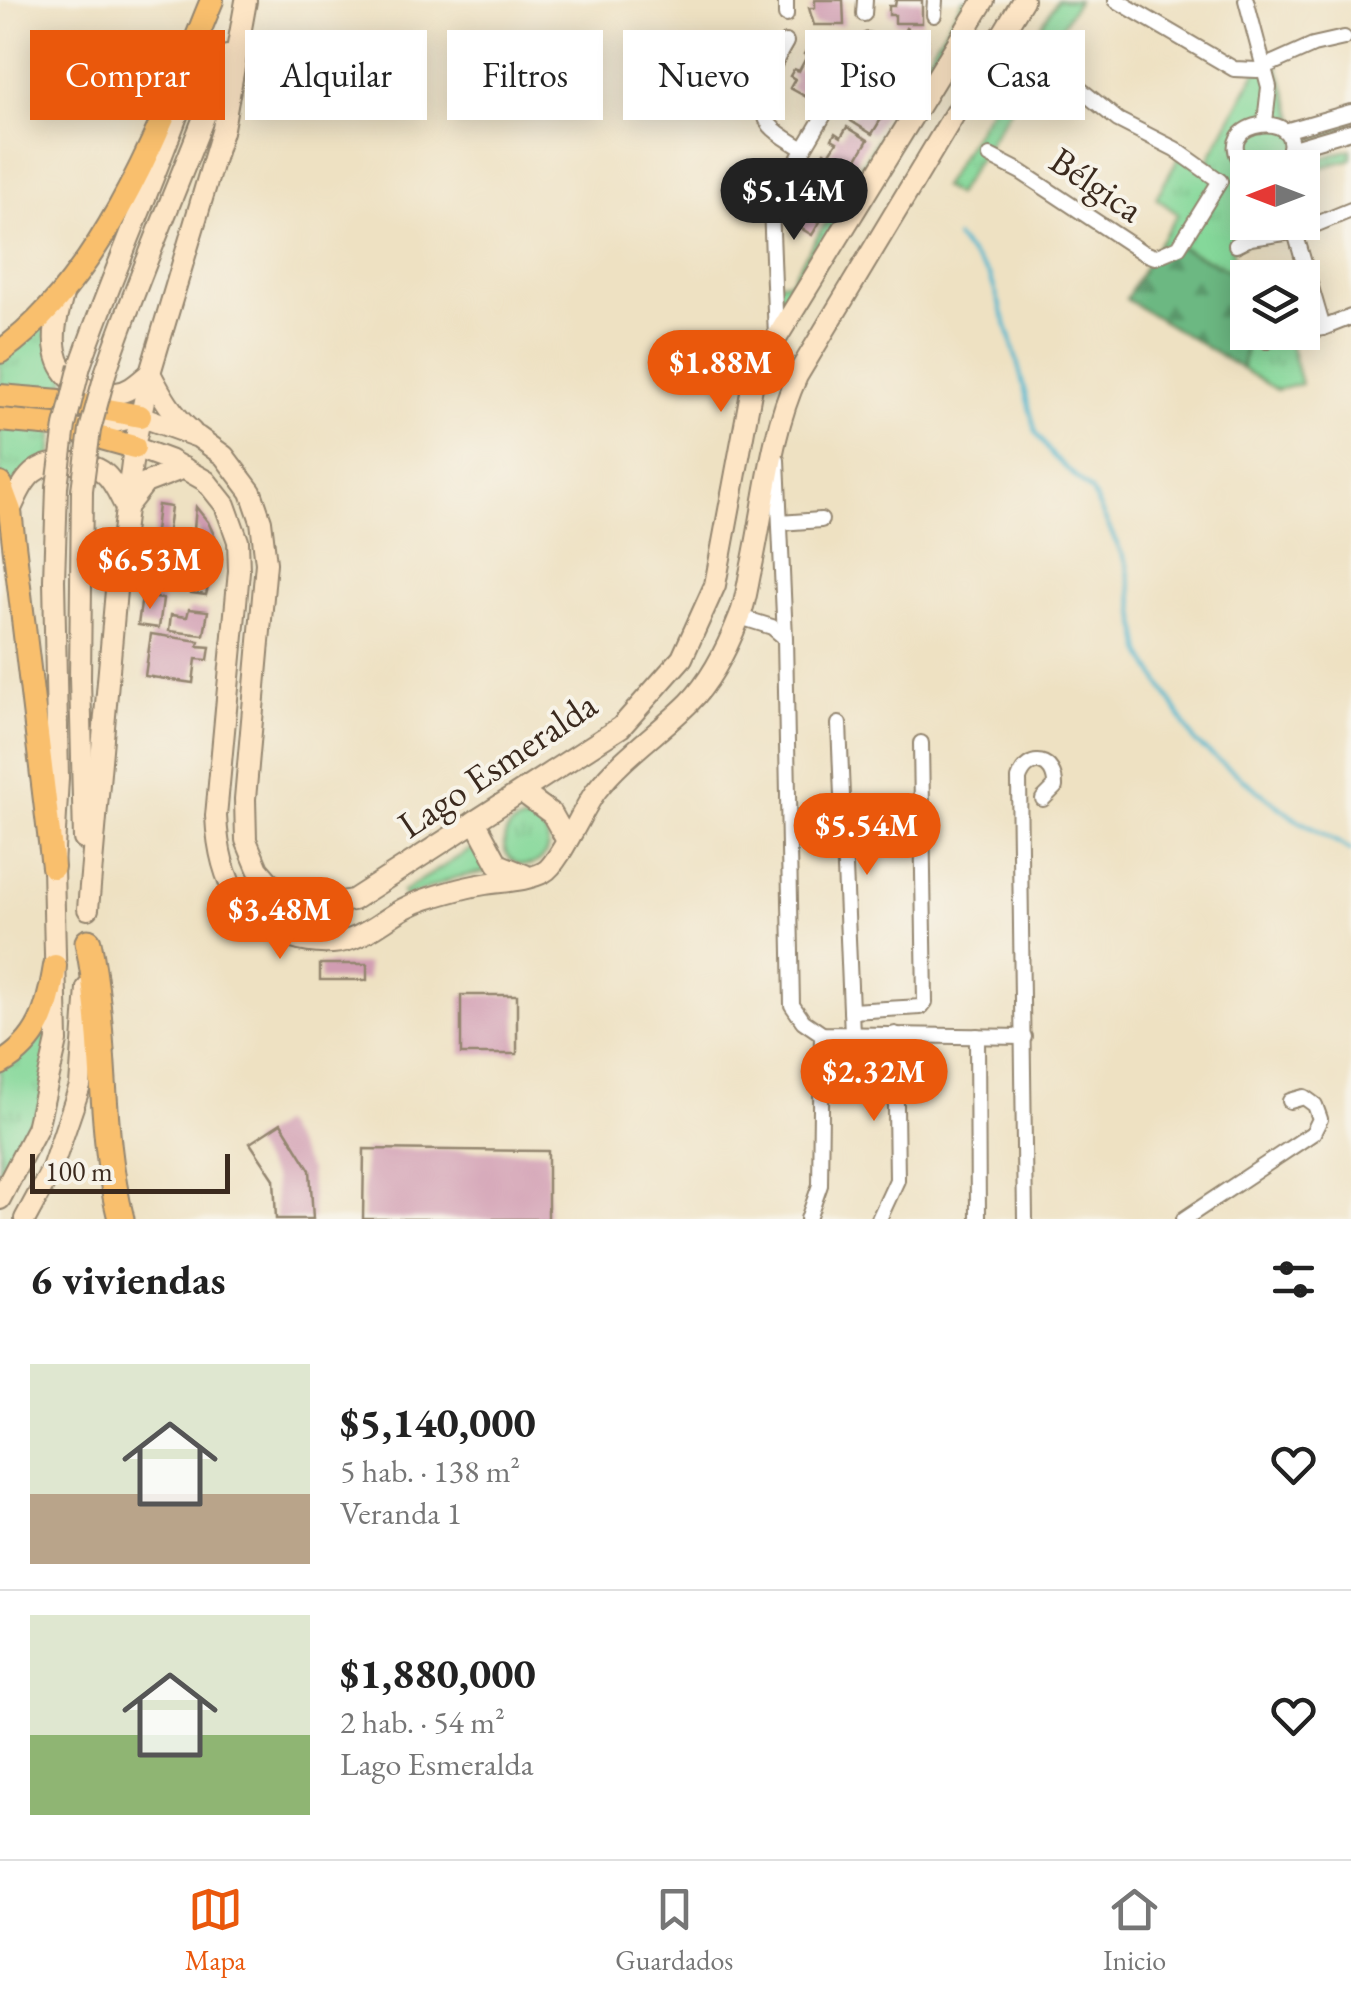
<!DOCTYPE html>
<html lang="es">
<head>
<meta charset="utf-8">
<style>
  body { margin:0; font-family:"EB Garamond",serif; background:#f6f6f6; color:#222; height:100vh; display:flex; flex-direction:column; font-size:38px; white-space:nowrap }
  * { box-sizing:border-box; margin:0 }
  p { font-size:32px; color:#767676 }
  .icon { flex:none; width:55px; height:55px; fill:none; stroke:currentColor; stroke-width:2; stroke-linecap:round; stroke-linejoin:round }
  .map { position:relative; height:1219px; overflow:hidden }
  .panel { display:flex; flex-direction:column; background:#fff; flex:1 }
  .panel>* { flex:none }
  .top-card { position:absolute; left:30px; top:30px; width:1292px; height:90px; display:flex; gap:20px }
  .needle { width:65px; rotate:270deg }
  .controls { position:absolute; left:1230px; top:150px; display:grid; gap:20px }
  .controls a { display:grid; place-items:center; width:90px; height:90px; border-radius:0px; background:#fff; box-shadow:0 5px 25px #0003; font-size:50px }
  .scale { position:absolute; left:30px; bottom:25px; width:200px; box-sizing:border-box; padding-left:10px; border:5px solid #3b2a1e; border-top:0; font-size:28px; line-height:35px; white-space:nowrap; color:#3b2a1e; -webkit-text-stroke:8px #f7f3e8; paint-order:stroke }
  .price { position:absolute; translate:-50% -85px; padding:0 22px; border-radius:35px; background:#ea580c; color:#fff; font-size:32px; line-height:65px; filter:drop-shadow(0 2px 5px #0008) }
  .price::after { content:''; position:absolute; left:50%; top:60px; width:30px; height:22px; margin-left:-15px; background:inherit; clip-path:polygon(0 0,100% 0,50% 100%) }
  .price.on { background:#222; color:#fff }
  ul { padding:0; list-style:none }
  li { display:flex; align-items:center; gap:30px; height:250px; padding:0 30px }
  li+li { border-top:2px solid #e0e0e0 }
  li span { display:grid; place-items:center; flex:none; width:280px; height:200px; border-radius:0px; color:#555 }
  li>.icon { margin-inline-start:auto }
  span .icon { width:120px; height:120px; fill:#fffc; stroke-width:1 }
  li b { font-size:42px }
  h2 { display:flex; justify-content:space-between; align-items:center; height:120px; padding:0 30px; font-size:42px }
  .tag { padding:0 35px; border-radius:0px; background:#fff; box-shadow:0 5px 25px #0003; font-size:35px; line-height:90px }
  .tag.on { background:#ea580c; color:#fff }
  .tabs { display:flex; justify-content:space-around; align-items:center; height:140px; border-top:2px solid #e0e0e0; background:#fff; font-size:28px; color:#767676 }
  .tabs a { display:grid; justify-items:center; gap:5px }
  .tabs .on { color:#ea580c }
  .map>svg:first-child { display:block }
</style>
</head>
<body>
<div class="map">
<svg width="1351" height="1219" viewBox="0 0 1351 1219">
  <defs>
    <pattern id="grass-tufts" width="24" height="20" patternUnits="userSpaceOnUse" patternTransform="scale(2.5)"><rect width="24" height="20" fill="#85d89a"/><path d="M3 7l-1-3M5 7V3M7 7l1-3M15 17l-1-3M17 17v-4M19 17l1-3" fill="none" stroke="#74ba84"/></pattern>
    <pattern id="forest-firs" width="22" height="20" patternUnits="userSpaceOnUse" patternTransform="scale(2.5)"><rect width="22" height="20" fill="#6cb882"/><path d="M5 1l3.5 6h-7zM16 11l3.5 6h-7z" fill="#5a966a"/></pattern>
  </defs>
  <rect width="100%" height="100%" fill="#f7f3e8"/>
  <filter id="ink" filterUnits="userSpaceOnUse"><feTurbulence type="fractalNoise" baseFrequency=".01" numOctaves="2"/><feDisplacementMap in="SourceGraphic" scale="20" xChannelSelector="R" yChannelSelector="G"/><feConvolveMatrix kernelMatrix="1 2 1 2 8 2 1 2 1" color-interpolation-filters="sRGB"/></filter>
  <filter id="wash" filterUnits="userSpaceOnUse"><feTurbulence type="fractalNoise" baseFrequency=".0048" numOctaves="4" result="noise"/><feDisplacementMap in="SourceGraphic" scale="40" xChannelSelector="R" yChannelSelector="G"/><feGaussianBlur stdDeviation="2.25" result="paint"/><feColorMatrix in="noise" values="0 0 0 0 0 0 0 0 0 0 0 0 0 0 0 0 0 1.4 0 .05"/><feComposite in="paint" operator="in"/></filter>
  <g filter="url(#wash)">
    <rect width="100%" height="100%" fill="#eee1c2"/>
    <g fill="url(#grass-tufts)" stroke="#60815c" stroke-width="2.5">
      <polygon points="963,0 984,0 776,339 773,283 790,281"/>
      <polygon points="1057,0 1078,0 956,195 942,187"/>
      <polygon points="1276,61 1298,127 1351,112 1351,131 1303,145 1309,162 1351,149 1351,159 1303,173 1302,168 1248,168 1248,222 1297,223 1232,248 1237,274 1180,247 1151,255 1178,214 1156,198 1181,154 1203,170 1257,70"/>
      <polygon points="63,295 66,377 54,425 51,462 10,511 0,484 0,352"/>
      <polygon points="1248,333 1257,333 1267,341 1287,333 1301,384 1277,390 1242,369"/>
      <circle cx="526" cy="843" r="22"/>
      <polygon points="478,845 490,871 454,878 405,898 402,892"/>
      <polygon points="48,1010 50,1082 0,1199 0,1064"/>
    </g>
    <path fill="url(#forest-firs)" stroke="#547150" stroke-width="2.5" d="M1179,247L1237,274C1250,311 1248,332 1242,369L1126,299L1151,255Z"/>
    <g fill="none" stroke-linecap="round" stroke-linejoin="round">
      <polyline stroke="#4fb6ce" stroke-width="4" points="956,238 990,276 1010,335 1036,433 1052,455 1092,492 1127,565 1142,653 1196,743 1294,818 1351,850"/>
    </g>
    <g id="blocks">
      <g fill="#d19db2">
        <polygon points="815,0 843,0 844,25 814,25 809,8 815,8"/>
        <polygon points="896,0 922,0 922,23 895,23 895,15 889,15 889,6 895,6"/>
        <polygon points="906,28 928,40 904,85 880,71 884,64 880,62 884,56 887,58 897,34 902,36"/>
        <polygon points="816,45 837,57 812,100 790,88 795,79 790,76 794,69 799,71 807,56 804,54 808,47 813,50"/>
        <polygon points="876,78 898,91 872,134 851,121 855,114 851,111 855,104 859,106 867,92 863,90 868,81 872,84"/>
        <polygon points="847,127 868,140 842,184 820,171 825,163 819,160 824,152 829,155 837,142 832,139 835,133 841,137"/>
        <polygon points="816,176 839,190 812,235 789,221 794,214 789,212 794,204 798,207 808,191 804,189"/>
        <polygon points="158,505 171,507 162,577 150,576"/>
        <polygon points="196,507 208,522 215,537 216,554 206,595 191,593 194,570 197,570 199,530 194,529"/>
        <polygon points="142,596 163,599 159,628 138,625"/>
        <polygon points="189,609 208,611 204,635 169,631 171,615 187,617"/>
        <polygon points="151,634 199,641 198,646 210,647 208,660 196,659 193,683 145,676"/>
        <rect x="320" y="964" width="47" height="16"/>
        <rect x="461" y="995" width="56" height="59"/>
        <polygon points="281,1123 310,1170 313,1219 276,1219 274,1179 250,1143"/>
        <polygon points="364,1149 548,1151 548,1219 363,1219"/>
      </g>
    </g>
  </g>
  <g filter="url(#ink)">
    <use href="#blocks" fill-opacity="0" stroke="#948670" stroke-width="2.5"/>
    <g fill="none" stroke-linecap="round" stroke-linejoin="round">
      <defs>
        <g id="street">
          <polyline points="786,0 786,15"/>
          <polyline points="1116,0 1234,69 1257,70 1313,45 1344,38"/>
          <polyline points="1246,0 1269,87 1265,122"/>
          <polyline points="864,14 865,0"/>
          <polyline points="934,15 935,0"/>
          <path d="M786,42C774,62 753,104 770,125C778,135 793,142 803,149"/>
          <polyline points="1285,131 1351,112"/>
          <polyline points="1290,149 1351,131"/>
          <polyline points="990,156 1021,172 1142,252 1155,257 1179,247 1220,181 1175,149 1118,120 1081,90 1039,74"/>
          <path d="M1248,170C1197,117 1325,103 1281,168"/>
          <polyline points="1292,222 1323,328"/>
          <polyline points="1236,245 1250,238 1300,231 1351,210"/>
          <polyline points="1302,331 1323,328 1351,317"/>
          <polyline points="776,338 771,205 868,40"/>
          <polyline points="1267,341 1292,332"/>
          <polyline points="777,460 785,638 792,1005 803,1021 822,1034 1024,1037"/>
          <polyline points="780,523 821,520"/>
          <polyline points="740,617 772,627 785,638"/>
          <polyline points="839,724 852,1034"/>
          <polyline points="851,1011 921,1007 925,1002 921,743"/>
          <polyline points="977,1036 978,1219"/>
          <polyline points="808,1219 820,1185 822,1034"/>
          <polyline points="879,1219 897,1180 895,1034"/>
          <path d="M1025,1219L1019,779C1028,752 1056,759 1055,787L1043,799"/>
          <polyline points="1184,1219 1313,1133 1320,1119 1315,1105 1304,1097 1290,1101"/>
        </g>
        <g id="secondary">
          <path d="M63,295C58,314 52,332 56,351C61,380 88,395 116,393C130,392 140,381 150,373"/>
          <path d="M80,366C115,266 159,170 194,69"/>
          <path d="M106,371C142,264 189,162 227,56"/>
          <path d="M150,373C162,396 172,414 192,432"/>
          <polyline points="76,431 140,416 198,437 224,456 251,492 261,521 266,563 245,799 246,840 258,869 284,899 308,907 353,900 621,727 682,658 715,585 752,387 776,339 984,0"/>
          <path d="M134,447L169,460L206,481L225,505L238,541L239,571L216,816C219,880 241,930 309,942C365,951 381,913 426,899C445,893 465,887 485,884C504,881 527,881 544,872C559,864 582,810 596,791C622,757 660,732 689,703C711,681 728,646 739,618C745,605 747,589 750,574C765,509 769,437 797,376L1023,0"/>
          <polyline points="82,490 80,678 84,839"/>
          <polyline points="127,506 145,483 184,468"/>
          <path d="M10,511C25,477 34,460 74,463C83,463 97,467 104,473C114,481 120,497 126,508"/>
          <polyline points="522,792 552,814 566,839"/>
          <polyline points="475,821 498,864 525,875"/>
          <polyline points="88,909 117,579 134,447 150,373 223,128 246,1"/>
          <polyline points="0,1199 37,1128 57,1041 53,867 58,778 54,580 57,487"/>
          <polyline points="25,1219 51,1171 80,1086 87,988"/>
        </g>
        <g id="primary">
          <path d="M0,352C106,277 164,117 212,0"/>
          <polyline points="0,396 60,401 140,416"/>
          <polyline points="0,420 54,425 134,447"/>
          <polyline points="0,484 10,511 53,867"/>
          <path d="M0,1064C40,1041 48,1009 55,966"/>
        </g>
        <path id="highway" d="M88,942C107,1033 98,1129 121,1219"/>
      </defs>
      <use href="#street" stroke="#948670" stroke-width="18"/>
      <use href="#secondary" stroke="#948670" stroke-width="24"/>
      <use href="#primary" stroke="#948670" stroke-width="26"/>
      <use href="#highway" stroke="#948670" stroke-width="29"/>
      <use href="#street" stroke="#fff" stroke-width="14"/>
      <use href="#secondary" stroke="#fde5c5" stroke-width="20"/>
      <use href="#primary" stroke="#f9bf6d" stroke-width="22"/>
      <use href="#highway" stroke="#f9bf6d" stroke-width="25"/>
      <defs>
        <g id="secondary-bridge">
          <polyline points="57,487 65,426 80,366"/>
          <polyline points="82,490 90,430 106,371"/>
        </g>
      </defs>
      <use href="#secondary-bridge" stroke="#948670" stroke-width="24" stroke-linecap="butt"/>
      <use href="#secondary-bridge" stroke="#fde5c5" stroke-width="20"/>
    </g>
  </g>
  <g text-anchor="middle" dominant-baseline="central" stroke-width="8" stroke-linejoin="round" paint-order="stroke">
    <g font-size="38" fill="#3b2a1e" stroke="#f7f3e8">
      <text transform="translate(1097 184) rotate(34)">Bélgica</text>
      <text transform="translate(497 764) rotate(-34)">Lago Esmeralda</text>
    </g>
  </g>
</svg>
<div class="controls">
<a><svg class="needle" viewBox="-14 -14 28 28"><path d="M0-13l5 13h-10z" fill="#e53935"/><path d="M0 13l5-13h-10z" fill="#767676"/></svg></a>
<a><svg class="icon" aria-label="layers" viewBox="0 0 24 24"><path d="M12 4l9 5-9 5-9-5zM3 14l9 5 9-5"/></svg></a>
</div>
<div class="scale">100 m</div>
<b class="price on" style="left:794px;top:243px">$5.14M</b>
<b class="price" style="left:721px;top:415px">$1.88M</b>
<b class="price" style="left:150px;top:612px">$6.53M</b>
<b class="price" style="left:867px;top:878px">$5.54M</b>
<b class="price" style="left:280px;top:962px">$3.48M</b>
<b class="price" style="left:874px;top:1124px">$2.32M</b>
<div class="top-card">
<a class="tag on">Comprar</a>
<a class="tag">Alquilar</a>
<a class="tag">Filtros</a>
<a class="tag">Nuevo</a>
<a class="tag">Piso</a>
<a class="tag">Casa</a>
</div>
</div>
<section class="panel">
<h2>6 viviendas<svg class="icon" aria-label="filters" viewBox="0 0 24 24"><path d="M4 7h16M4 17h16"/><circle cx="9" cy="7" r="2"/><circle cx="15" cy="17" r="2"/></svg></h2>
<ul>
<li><span style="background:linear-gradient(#dfe7d0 65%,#b9a48a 0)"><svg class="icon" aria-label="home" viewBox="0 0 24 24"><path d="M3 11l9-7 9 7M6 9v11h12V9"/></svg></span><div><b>$5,140,000</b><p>5 hab. · 138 m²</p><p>Veranda 1</p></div><svg class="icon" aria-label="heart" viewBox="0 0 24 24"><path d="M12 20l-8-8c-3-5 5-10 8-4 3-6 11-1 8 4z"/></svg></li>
<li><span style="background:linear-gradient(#dfe7d0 60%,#8fb573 0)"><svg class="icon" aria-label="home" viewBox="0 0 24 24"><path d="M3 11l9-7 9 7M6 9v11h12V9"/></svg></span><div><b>$1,880,000</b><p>2 hab. · 54 m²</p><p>Lago Esmeralda</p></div><svg class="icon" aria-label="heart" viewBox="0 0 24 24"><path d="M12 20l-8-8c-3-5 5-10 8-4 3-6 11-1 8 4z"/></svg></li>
</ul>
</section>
<nav class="tabs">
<a class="on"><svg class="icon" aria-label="map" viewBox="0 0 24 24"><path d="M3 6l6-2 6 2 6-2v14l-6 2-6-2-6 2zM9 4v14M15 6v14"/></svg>Mapa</a>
<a><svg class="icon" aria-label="saved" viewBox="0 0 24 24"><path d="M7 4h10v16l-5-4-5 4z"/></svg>Guardados</a>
<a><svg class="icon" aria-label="home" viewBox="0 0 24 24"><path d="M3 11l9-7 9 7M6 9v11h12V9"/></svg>Inicio</a>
</nav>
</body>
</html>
